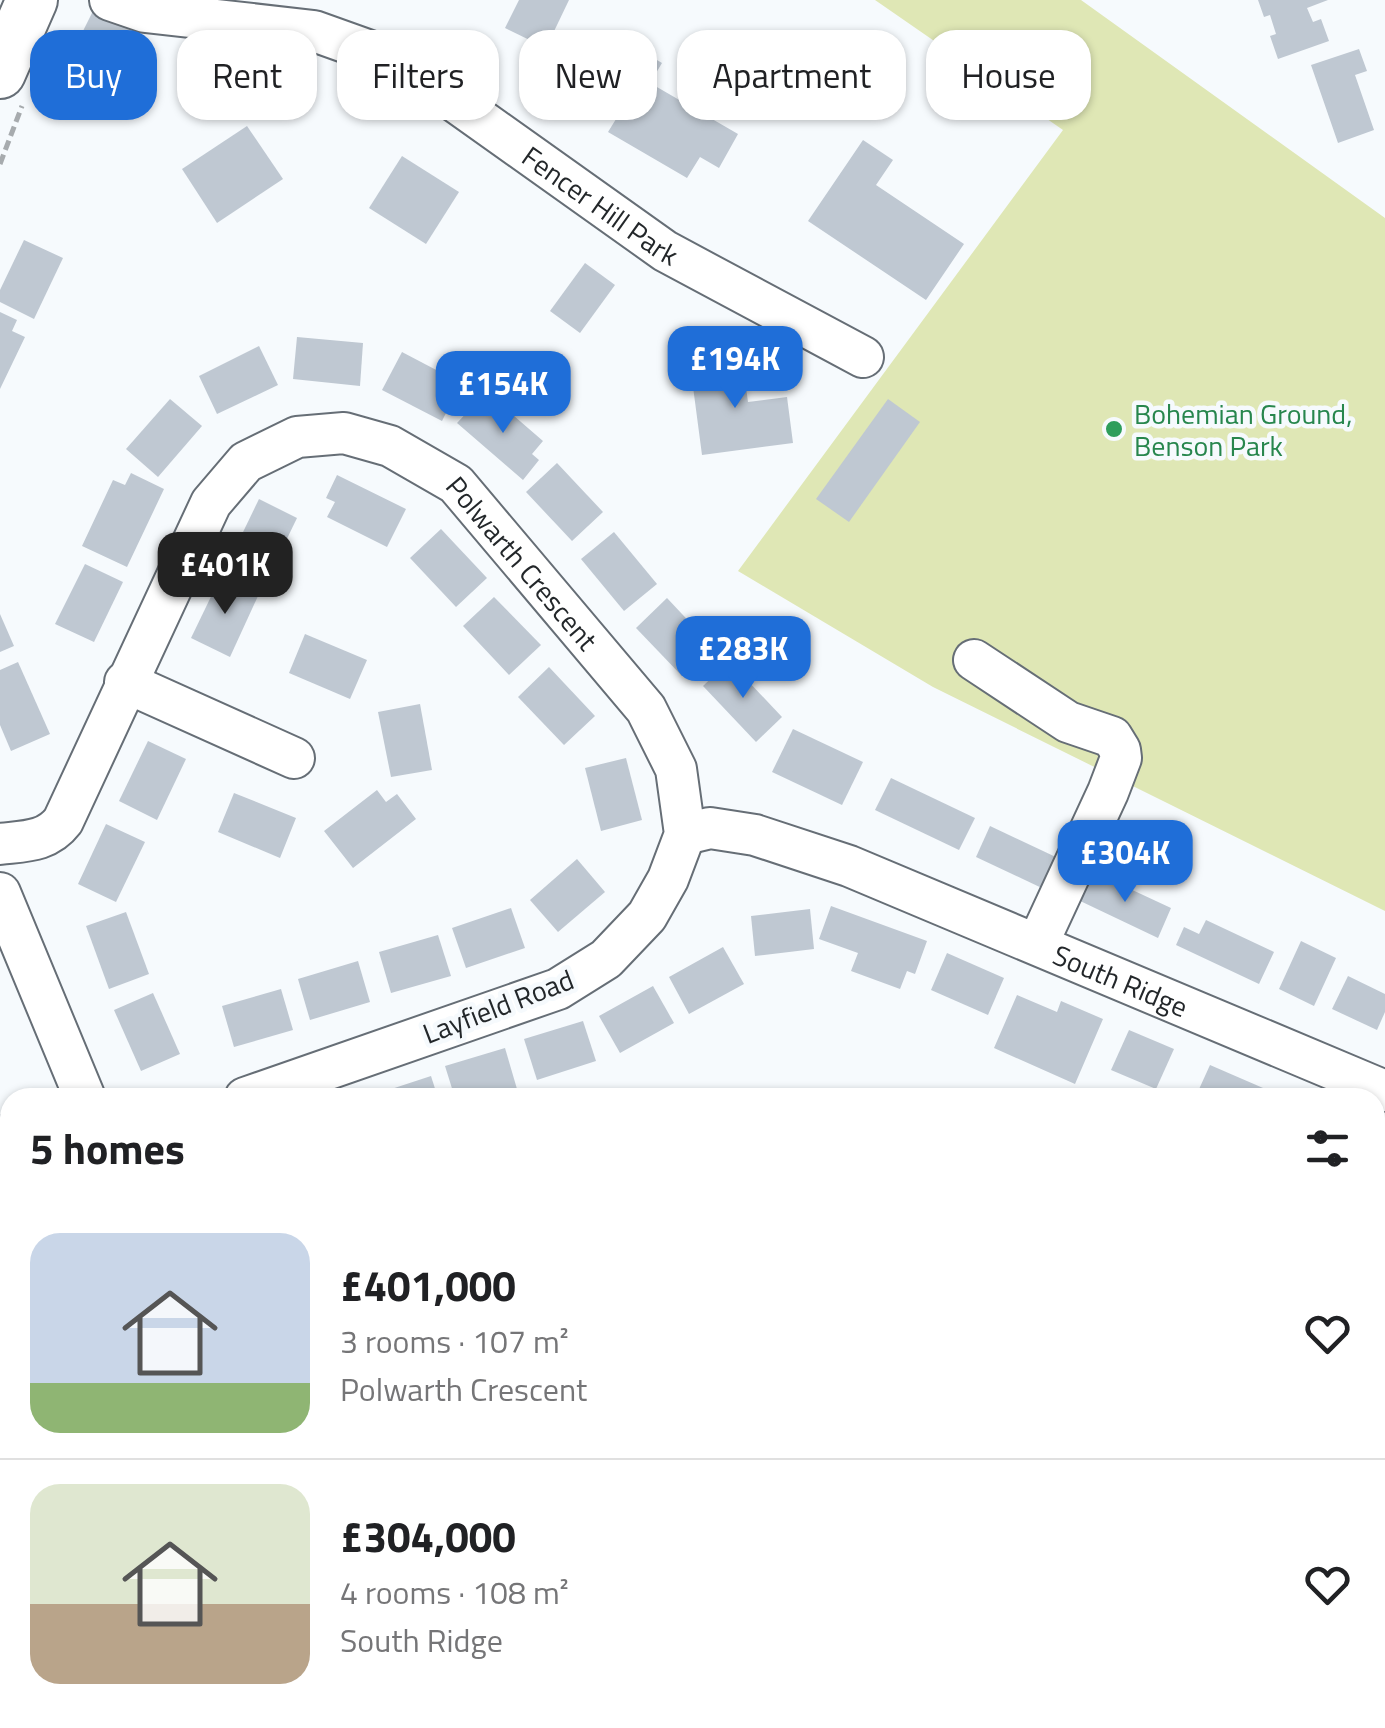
<!DOCTYPE html>
<html lang="en">
<head>
<meta charset="utf-8">
<style>
  body { margin:0; font-family:"Titillium Web",sans-serif; background:#f2f2f2; color:#202124; height:100vh; display:flex; flex-direction:column; font-size:38px; white-space:nowrap }
  * { box-sizing:border-box; margin:0 }
  p { font-size:32px; color:#757577 }
  .icon { flex:none; width:55px; height:55px; fill:none; stroke:currentColor; stroke-width:2; stroke-linecap:round; stroke-linejoin:round }
  .map { position:relative; flex:1; overflow:hidden }
  .sheet { position:absolute; left:0px; top:1088px; width:1385px; height:642px; display:flex; flex-direction:column; background:#fff; border-radius:30px 30px 0 0; box-shadow:0 2px 8px #0004 }
  .sheet>* { flex:none }
  .hud { position:absolute; left:30px; top:30px; width:1325px; height:90px; display:flex; gap:20px }
  .price { position:absolute; translate:-50% -85px; padding:0 22px; border-radius:20px; background:#1f6ed8; color:#fff; font-size:32px; line-height:65px; filter:drop-shadow(0 2px 5px #0008) }
  .price::after { content:''; position:absolute; left:50%; top:60px; width:30px; height:22px; margin-left:-15px; background:inherit; clip-path:polygon(0 0,100% 0,50% 100%) }
  .price.on { background:#222; color:#fff }
  ul { padding:0; list-style:none }
  li { display:flex; align-items:center; gap:30px; height:250px; padding:0 30px }
  li+li { border-top:2px solid #e0e0e0 }
  li span { display:grid; place-items:center; flex:none; width:280px; height:200px; border-radius:30px; color:#555 }
  li>.icon { margin-inline-start:auto }
  span .icon { width:120px; height:120px; fill:#fffc; stroke-width:1 }
  li b { font-size:42px }
  h2 { display:flex; justify-content:space-between; align-items:center; height:120px; padding:0 30px; font-size:42px }
  .tag { padding:0 35px; border-radius:30px; background:#fff; box-shadow:0 2px 8px #0004; font-size:35px; line-height:90px }
  .tag.on { background:#1f6ed8; color:#fff }
  .map>svg:first-child { display:block }
</style>
</head>
<body>
<div class="map">
<svg width="1385" height="1728" viewBox="0 0 1385 1728">
  <rect width="100%" height="100%" fill="#f6fafd"/>
  <polygon fill="#dfe7b5" points="875,0 1081,0 1385,218 1385,911 933,687 738,571 1063,130"/>
  <g fill="#bfc8d2">
    <polygon points="519,0 569,0 546,48 505,28"/>
    <polygon points="1258,0 1328,0 1307,8 1313,22 1321,19 1329,41 1278,59 1270,36 1276,34 1270,15 1264,17"/>
    <polygon points="93,11 145,36 119,88 67,63"/>
    <polygon points="625,41 662,63 650,83 738,134 719,168 700,157 687,178 608,132 621,111 594,96"/>
    <polygon points="1359,49 1367,71 1355,75 1374,130 1338,143 1311,65"/>
    <polygon points="247,126 283,179 217,223 182,169"/>
    <polygon points="863,140 893,160 876,185 964,244 926,300 808,221"/>
    <polygon points="402,156 459,192 426,244 369,208"/>
    <polygon points="24,240 63,258 34,319 0,302 0,290"/>
    <polygon points="585,263 615,285 580,333 550,311"/>
    <polygon points="0,312 17,320 12,331 25,337 0,389"/>
    <polygon points="297,337 363,343 360,386 293,379"/>
    <polygon points="259,346 278,385 217,414 199,376"/>
    <polygon points="402,352 461,383 442,421 382,390"/>
    <polygon points="742,358 748,402 787,397 793,443 702,455 690,364"/>
    <polygon points="492,397 543,441 532,454 539,460 523,480 457,423 473,406 480,411"/>
    <polygon points="170,399 202,426 158,477 126,449"/>
    <polygon points="888,399 920,422 849,522 816,499"/>
    <polygon points="557,463 603,512 572,541 526,492"/>
    <polygon points="131,473 164,489 127,567 82,546 113,480 125,485"/>
    <polygon points="337,475 406,509 387,547 327,517 335,502 326,498"/>
    <polygon points="259,499 297,518 268,578 230,559"/>
    <polygon points="441,529 487,578 456,607 410,558"/>
    <polygon points="614,532 657,584 624,611 581,559"/>
    <polygon points="85,564 123,582 94,642 55,624"/>
    <polygon points="220,578 258,596 230,657 191,638"/>
    <polygon points="494,597 541,645 509,675 463,626"/>
    <polygon points="667,598 713,647 682,676 636,628"/>
    <polygon points="0,614 14,646 0,652"/>
    <polygon points="305,634 367,660 350,699 289,673"/>
    <polygon points="729,661 782,717 756,742 703,686"/>
    <polygon points="18,662 50,734 11,751 0,725 0,670"/>
    <polygon points="549,667 595,716 564,745 518,697"/>
    <polygon points="420,704 432,770 391,777 378,712"/>
    <polygon points="793,729 863,762 842,805 772,772"/>
    <polygon points="148,741 186,759 157,820 119,801"/>
    <polygon points="626,758 642,820 601,831 585,768"/>
    <polygon points="891,778 975,818 959,850 875,810"/>
    <polygon points="377,790 386,802 397,794 416,819 353,868 324,831"/>
    <polygon points="234,793 296,818 280,858 218,832"/>
    <polygon points="106,824 145,842 116,902 78,884"/>
    <polygon points="990,826 1060,859 1046,890 976,857"/>
    <polygon points="577,859 605,892 558,932 530,900"/>
    <polygon points="1089,874 1111,884 1113,881 1171,908 1158,938 1076,899"/>
    <polygon points="831,906 927,941 915,974 907,971 900,989 851,971 858,953 819,939"/>
    <polygon points="511,908 525,948 466,968 452,928"/>
    <polygon points="810,909 814,949 755,956 751,916"/>
    <polygon points="126,912 149,974 109,989 86,926"/>
    <polygon points="1206,920 1274,952 1259,984 1176,945 1184,927 1199,934"/>
    <polygon points="438,935 451,976 391,993 379,952"/>
    <polygon points="1301,941 1336,958 1314,1006 1279,989"/>
    <polygon points="723,947 744,984 689,1014 669,977"/>
    <polygon points="947,953 1004,978 988,1015 931,990"/>
    <polygon points="358,961 370,1002 310,1020 298,979"/>
    <polygon points="1348,976 1385,994 1385,1012 1377,1030 1332,1009"/>
    <polygon points="653,986 674,1023 620,1053 599,1016"/>
    <polygon points="281,989 293,1030 234,1047 222,1006"/>
    <polygon points="153,993 180,1054 141,1071 114,1010"/>
    <polygon points="1017,995 1057,1012 1061,1001 1103,1019 1075,1084 994,1048"/>
    <polygon points="583,1021 596,1061 537,1080 524,1039"/>
    <polygon points="1129,1030 1174,1049 1156,1089 1111,1070"/>
    <polygon points="505,1048 517,1089 489,1098 455,1098 445,1066"/>
    <polygon points="1210,1065 1270,1091 1267,1098 1195,1098"/>
    <polygon points="431,1076 438,1098 367,1098 367,1097"/>
    <polygon points="0,1114 10,1115 10,1158 0,1157"/>
    <polygon points="1385,1354 1385,1395 1375,1391 1375,1377"/>
    <polygon points="10,1465 10,1558 0,1553 0,1487"/>
    <polygon points="51,1720 101,1720 98,1728 48,1728"/>
    <polygon points="262,1720 290,1720 293,1728 241,1728"/>
    <polygon points="533,1720 593,1720 596,1728 513,1728"/>
    <polygon points="1096,1720 1161,1720 1164,1728 1099,1728"/>
  </g>
  <g fill="none" stroke-linecap="round" stroke-linejoin="round">
    <defs>
      <g id="minor">
        <path id="s1" d="M110,0L145,12L314,31L398,61L665,251L863,357"/>
        <polyline points="974,660 1068,722 1112,737 1120,750 1121,758 1108,792 1038,943"/>
        <polyline points="125,682 294,758"/>
        <path id="s2" d="M685,834L710,828L755,835L849,866L1385,1091"/>
        <path id="s3" d="M0,844C25,841 47,842 63,821L211,503L246,462L297,437L344,433L390,446L456,484L646,709L676,769L685,834L668,879L647,916L606,959L558,989L245,1098"/>
        <polyline points="0,893 85,1098"/>
        <polyline points="1375,1241 1385,1218"/>
        <polyline points="1375,1707 1385,1703"/>
        <polyline points="340,1720 343,1728"/>
        <polyline points="880,1720 883,1728"/>
        <polyline points="0,1722 10,1687"/>
        <polyline points="403,1728 422,1720"/>
        <polyline points="1315,1728 1338,1720"/>
      </g>
      <polyline id="major" points="0,73 32,0"/>
    </defs>
    <use href="#minor" stroke="#666e76" stroke-width="44"/>
    <use href="#major" stroke="#666e76" stroke-width="54"/>
    <polyline stroke="#a7abae" stroke-width="5" stroke-dasharray="10 5" stroke-linecap="butt" points="0,164 22,106"/>
    <use href="#minor" stroke="#fff" stroke-width="40"/>
    <use href="#major" stroke="#fff" stroke-width="50"/>
  </g>
  <circle fill="#2e9e5b" stroke="#f6fafd" stroke-width="4" cx="1114" cy="429" r="10"/>
  <g text-anchor="middle" dominant-baseline="central" stroke-width="9" stroke-linejoin="round" paint-order="stroke">
    <g font-size="28" fill="#23272a" stroke="#f6fafd">
      <text stroke="none"><textPath href="#s1" startOffset="545">Fencer Hill Park</textPath></text>
      <text stroke="none"><textPath href="#s3" startOffset="805">Polwarth Crescent</textPath></text>
      <text stroke="none"><textPath href="#s2" startOffset="465">South Ridge</textPath></text>
      <text transform="translate(498 1006) rotate(-21)">Layfield Road</text>
    </g>
    <g font-size="28" fill="#27864d" stroke="#f6fafd" text-anchor="start">
      <text x="1134" y="413">Bohemian Ground,<tspan x="1134" dy="32">Benson Park</tspan></text>
    </g>
  </g>
</svg>
<b class="price" style="left:735px;top:411px">£194K</b>
<b class="price" style="left:503px;top:436px">£154K</b>
<b class="price on" style="left:225px;top:617px">£401K</b>
<b class="price" style="left:743px;top:701px">£283K</b>
<b class="price" style="left:1125px;top:905px">£304K</b>
<div class="hud">
<a class="tag on">Buy</a>
<a class="tag">Rent</a>
<a class="tag">Filters</a>
<a class="tag">New</a>
<a class="tag">Apartment</a>
<a class="tag">House</a>
</div>
<section class="sheet">
<h2>5 homes<svg class="icon" aria-label="filters" viewBox="0 0 24 24"><path d="M4 7h16M4 17h16"/><circle cx="9" cy="7" r="2"/><circle cx="15" cy="17" r="2"/></svg></h2>
<ul>
<li><span style="background:linear-gradient(#c9d6e8 75%,#8fb573 0)"><svg class="icon" aria-label="home" viewBox="0 0 24 24"><path d="M3 11l9-7 9 7M6 9v11h12V9"/></svg></span><div><b>£401,000</b><p>3 rooms · 107 m²</p><p>Polwarth Crescent</p></div><svg class="icon" aria-label="heart" viewBox="0 0 24 24"><path d="M12 20l-8-8c-3-5 5-10 8-4 3-6 11-1 8 4z"/></svg></li>
<li><span style="background:linear-gradient(#dfe7d0 60%,#b9a48a 0)"><svg class="icon" aria-label="home" viewBox="0 0 24 24"><path d="M3 11l9-7 9 7M6 9v11h12V9"/></svg></span><div><b>£304,000</b><p>4 rooms · 108 m²</p><p>South Ridge</p></div><svg class="icon" aria-label="heart" viewBox="0 0 24 24"><path d="M12 20l-8-8c-3-5 5-10 8-4 3-6 11-1 8 4z"/></svg></li>
</ul>
</section>
</div>
</body>
</html>
